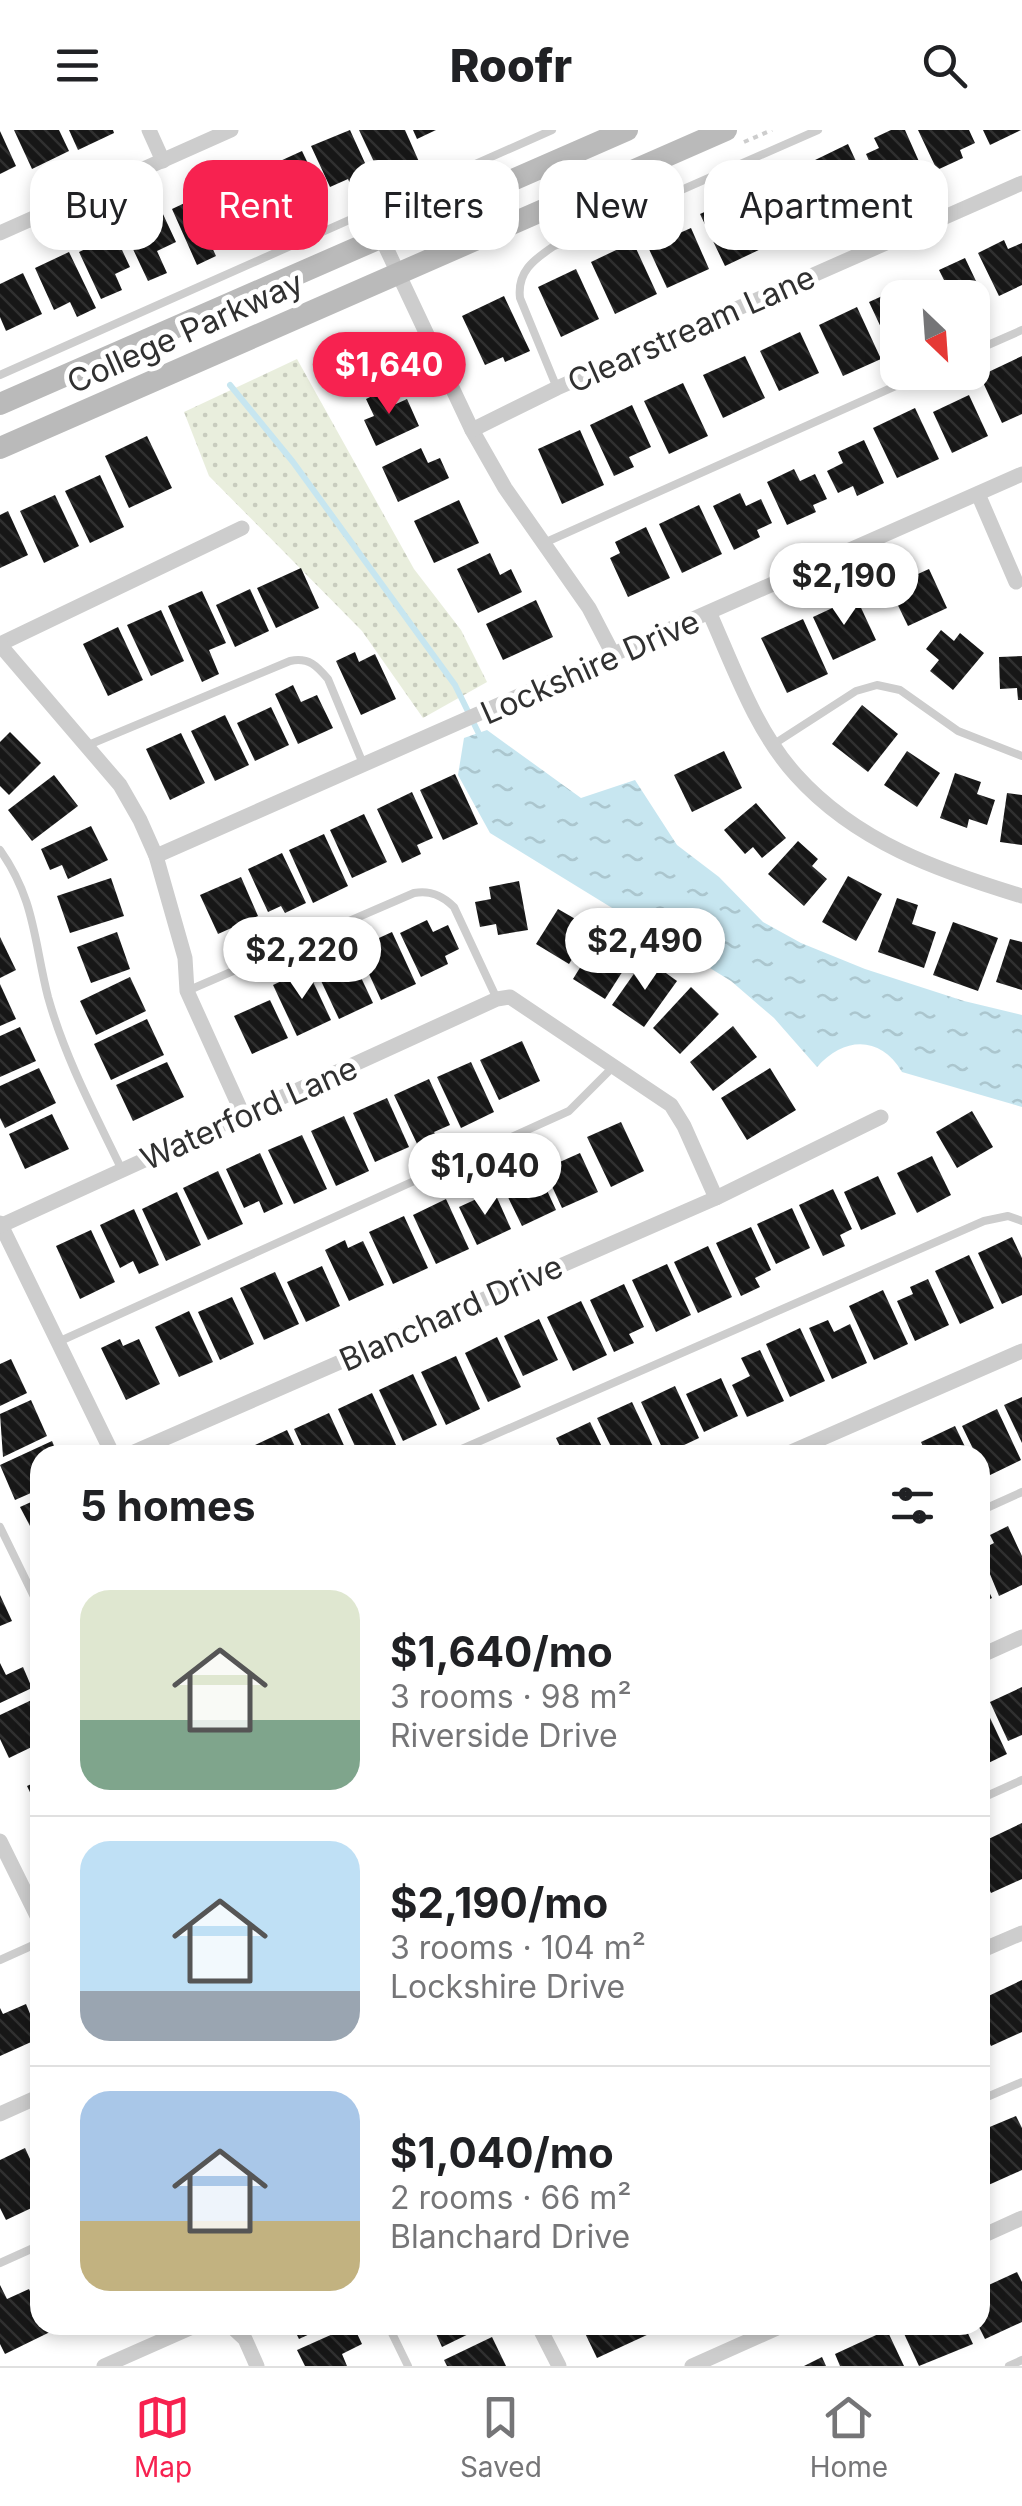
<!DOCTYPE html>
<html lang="en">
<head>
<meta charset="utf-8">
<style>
  body { margin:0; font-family:Inter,sans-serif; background:#f6f6f6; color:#202124; height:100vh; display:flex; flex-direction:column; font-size:38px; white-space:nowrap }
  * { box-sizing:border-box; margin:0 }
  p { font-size:32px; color:#757577 }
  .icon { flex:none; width:55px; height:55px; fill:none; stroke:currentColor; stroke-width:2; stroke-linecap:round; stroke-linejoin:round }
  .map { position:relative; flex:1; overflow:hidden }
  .side { position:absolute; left:30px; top:1315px; width:960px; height:890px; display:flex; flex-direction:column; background:#fff; border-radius:30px; box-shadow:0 5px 15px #0003 }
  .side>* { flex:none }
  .top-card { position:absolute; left:30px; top:30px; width:962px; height:90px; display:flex; gap:20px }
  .needle { width:65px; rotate:155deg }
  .controls { position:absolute; left:880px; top:150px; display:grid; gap:20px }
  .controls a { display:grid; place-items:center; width:110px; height:110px; border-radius:20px; background:#fff; box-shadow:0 5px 15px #0003; font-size:50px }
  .price { position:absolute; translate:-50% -85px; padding:0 22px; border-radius:35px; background:#fff; color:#222; font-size:32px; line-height:65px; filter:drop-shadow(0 2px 5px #0008) }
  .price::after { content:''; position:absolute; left:50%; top:60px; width:30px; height:22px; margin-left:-15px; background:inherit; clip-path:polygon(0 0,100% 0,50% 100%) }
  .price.on { background:#f72250; color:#fff }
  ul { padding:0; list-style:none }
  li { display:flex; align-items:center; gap:30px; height:250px; padding:0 50px }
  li+li { border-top:2px solid #e0e0e0 }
  li span { display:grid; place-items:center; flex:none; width:280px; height:200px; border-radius:30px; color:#555 }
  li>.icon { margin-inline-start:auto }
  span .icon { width:120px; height:120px; fill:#fffc; stroke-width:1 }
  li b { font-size:42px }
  h2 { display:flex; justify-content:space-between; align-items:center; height:120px; padding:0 50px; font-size:42px }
  .tag { padding:0 35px; border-radius:30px; background:#fff; box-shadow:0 5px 15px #0003; font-size:35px; line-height:90px }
  .tag.on { background:#f72250; color:#fff }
  header { display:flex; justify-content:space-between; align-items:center; height:130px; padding:0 50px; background:#fff; font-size:45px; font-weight:800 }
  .tab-bar { display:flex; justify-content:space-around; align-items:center; height:140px; border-top:2px solid #e0e0e0; background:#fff; font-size:28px; color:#757577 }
  .tab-bar a { display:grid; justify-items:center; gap:5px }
  .tab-bar .on { color:#f72250 }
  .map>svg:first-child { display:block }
</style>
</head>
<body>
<header><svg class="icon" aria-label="menu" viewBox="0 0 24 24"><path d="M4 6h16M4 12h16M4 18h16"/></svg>Roofr<svg class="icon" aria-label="search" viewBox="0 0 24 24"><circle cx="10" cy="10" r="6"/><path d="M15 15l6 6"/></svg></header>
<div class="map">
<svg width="1022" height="2236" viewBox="0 0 1022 2236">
  <defs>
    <pattern id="green-dots" width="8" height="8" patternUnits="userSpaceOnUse" patternTransform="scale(2.5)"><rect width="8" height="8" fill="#e9eedd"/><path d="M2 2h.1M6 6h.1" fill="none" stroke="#c8ccbe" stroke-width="1.8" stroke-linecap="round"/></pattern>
    <pattern id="water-ripples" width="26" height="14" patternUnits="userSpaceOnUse" patternTransform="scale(2.5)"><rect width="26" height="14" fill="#c7e6f0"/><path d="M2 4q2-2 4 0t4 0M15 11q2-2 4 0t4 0" fill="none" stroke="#abc6ce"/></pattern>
    <pattern id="building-back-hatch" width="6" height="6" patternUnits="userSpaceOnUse" patternTransform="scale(2.5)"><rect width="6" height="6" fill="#171717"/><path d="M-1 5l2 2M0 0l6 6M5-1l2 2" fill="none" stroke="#303030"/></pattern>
  </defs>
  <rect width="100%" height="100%" fill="#fff"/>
  <polygon fill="url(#green-dots)" points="297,229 414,439 461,500 487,552 423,588 362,501 209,346 184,282"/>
  <path fill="url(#water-ripples)" d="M487,600L581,668L635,650L677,715L719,747L763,792L801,813L865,839L964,871L1022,885V977L902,942C880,905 844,907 817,937L774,888L731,851L490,703L458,645L464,608Z"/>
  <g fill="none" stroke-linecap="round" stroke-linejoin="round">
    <polyline stroke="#c7e6f0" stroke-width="6" points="230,255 293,332 455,555 481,608"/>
  </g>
  <g fill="url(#building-back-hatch)">
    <polygon points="14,0 59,0 69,21 32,39"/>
    <polygon points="69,0 113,0 114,3 78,20"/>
    <polygon points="350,0 375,55 355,64 348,49 330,57 311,16"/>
    <polygon points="359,0 405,0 420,34 383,51"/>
    <polygon points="413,0 436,0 417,9"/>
    <polygon points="891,0 905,0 925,45 884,64 866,24 879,18 874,8"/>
    <polygon points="918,0 969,0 975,13 960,20 963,28 937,40"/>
    <polygon points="983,0 1021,0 990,15"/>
    <polygon points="0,1 16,36 0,44"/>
    <polygon points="848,14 873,68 838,85 813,31"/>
    <polygon points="302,21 326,71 291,88 267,37"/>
    <polygon points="794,39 819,93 778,112 753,58"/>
    <polygon points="255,41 275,83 239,100 220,58"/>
    <polygon points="208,62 227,103 209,111 216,126 197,135 172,79"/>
    <polygon points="718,76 723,86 743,76 763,118 725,136 700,84"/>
    <polygon points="162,82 176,112 157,121 167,143 148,151 124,100"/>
    <polygon points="691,98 709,139 667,158 648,117"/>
    <polygon points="115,105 130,137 115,144 122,160 101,169 79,122"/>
    <polygon points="1004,110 1008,119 1022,113 1022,155 999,166 978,123"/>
    <polygon points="633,112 657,164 615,184 591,132"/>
    <polygon points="69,122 96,178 77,187 70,172 54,180 35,138"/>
    <polygon points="965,128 986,172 972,179 972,168 933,168 928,157 944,150 939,140"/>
    <polygon points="576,139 599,189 561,207 538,157"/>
    <polygon points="23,143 42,184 6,201 0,187 0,154"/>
    <polygon points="911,153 918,168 898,168 898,221 893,223 869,172"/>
    <polygon points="504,166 530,221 505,232 503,227 485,235 462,186"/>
    <polygon points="857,177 881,229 843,246 819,195"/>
    <polygon points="800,202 819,243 779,261 760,221"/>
    <polygon points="367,210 374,224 386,218 396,240 346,263 330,227"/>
    <polygon points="745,226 765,268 723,288 703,245"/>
    <polygon points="1022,226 1022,284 1002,293 980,246"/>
    <polygon points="683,253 708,306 669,324 644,271"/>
    <polygon points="389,258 396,274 407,269 419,296 376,316 364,290 374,286 366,269"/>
    <polygon points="969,265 988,306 952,323 933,282"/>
    <polygon points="632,275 651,317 629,327 634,337 614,346 590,295"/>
    <polygon points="915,278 939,329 897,348 873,298"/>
    <polygon points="580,300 604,355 562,374 538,319"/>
    <polygon points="147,306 172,358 129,378 105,326"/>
    <polygon points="864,310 884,353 857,366 853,356 838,363 827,341 843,333 838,322"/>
    <polygon points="421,318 428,333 440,328 449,348 398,372 382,337"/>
    <polygon points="794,339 800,351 815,344 827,369 813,375 816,382 787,395 767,352"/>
    <polygon points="100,345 124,397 90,413 65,361"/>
    <polygon points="740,363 746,376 761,369 772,393 757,400 760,407 734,420 713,376"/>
    <polygon points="55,365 79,416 44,433 20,381"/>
    <polygon points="459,370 479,413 434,433 414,391"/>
    <polygon points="699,375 722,424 682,443 659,394"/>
    <polygon points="8,381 28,425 0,438 0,385"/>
    <polygon points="646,397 670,448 628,467 610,428 620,423 615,412"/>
    <polygon points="490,423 500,445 511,439 522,462 478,483 457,439"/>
    <polygon points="301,438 319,478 276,498 257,458"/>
    <polygon points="929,439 947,478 908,496 889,457"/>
    <polygon points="250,459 269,501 235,517 216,475"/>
    <polygon points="202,461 226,513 209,520 219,544 202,552 168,476"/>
    <polygon points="856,467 876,510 833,530 813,487"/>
    <polygon points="536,470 553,507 503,530 486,494"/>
    <polygon points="161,480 184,531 151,546 127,495"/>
    <polygon points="803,489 828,544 787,563 761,508"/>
    <polygon points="118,497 143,550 108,566 83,514"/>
    <polygon points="941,500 954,511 960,503 984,523 953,560 930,541 939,530 926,519"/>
    <polygon points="355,522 359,532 375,524 396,569 361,585 336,531"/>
    <polygon points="1022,526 1022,570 1018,570 1017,558 1000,559 999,527"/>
    <polygon points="293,555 301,572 317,565 333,598 298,614 275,564"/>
    <polygon points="862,575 898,604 868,642 832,614"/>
    <polygon points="271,577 289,615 255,631 237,593"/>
    <polygon points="225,585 249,635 215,651 191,601"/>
    <polygon points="10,602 41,633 9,665 0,656 0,612"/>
    <polygon points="181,603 205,653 170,670 146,619"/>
    <polygon points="724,621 742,658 692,682 674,645"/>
    <polygon points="907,621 940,643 917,677 884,655"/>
    <polygon points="955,643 981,652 977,664 995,670 987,695 969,689 967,698 940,688"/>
    <polygon points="455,644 478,694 443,710 420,660"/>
    <polygon points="54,645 78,676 32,711 8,680"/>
    <polygon points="412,662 433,708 417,715 421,724 402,733 377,679"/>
    <polygon points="1007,663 1022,665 1022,715 1000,712"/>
    <polygon points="756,673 786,708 762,728 753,717 745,724 724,700"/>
    <polygon points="364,684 387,732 352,748 330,700"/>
    <polygon points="91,696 108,730 68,749 62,735 50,740 41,719"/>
    <polygon points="324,704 348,756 313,773 289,720"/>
    <polygon points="798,711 818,729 812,736 827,749 804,776 768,744"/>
    <polygon points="282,723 306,773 285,783 281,776 268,782 248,739"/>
    <polygon points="848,746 882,764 856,811 822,792"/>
    <polygon points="241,747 258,786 218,804 200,765"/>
    <polygon points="111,748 124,786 70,803 57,766"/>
    <polygon points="519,751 528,800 498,805 496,794 480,797 475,772 491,769 489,757"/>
    <polygon points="897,768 918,775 912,794 936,802 924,838 878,822"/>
    <polygon points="558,779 591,798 569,834 536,814"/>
    <polygon points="427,790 433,802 448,795 459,819 445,826 448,834 421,847 400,803"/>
    <polygon points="953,792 998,808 978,861 933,845"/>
    <polygon points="117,802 130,839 91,853 77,817"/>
    <polygon points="392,802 416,854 381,870 357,818"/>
    <polygon points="602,802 635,822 605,869 573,849"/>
    <polygon points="0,807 16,840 0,848"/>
    <polygon points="1010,809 1022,812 1022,860 996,852"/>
    <polygon points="349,822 373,873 339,889 315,838"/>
    <polygon points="645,828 677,851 644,897 612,875"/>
    <polygon points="307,839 331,890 297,906 273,855"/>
    <polygon points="130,847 146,881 96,905 80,871"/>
    <polygon points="0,854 16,889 0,896"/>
    <polygon points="691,857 719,884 680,924 653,898"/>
    <polygon points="270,870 288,908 252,924 234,886"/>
    <polygon points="147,889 164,925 111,950 94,914"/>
    <polygon points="733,896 757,927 713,961 690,932"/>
    <polygon points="20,897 36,931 0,947 0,906"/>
    <polygon points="522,911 540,951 499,970 480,930"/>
    <polygon points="167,932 184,967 133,991 116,955"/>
    <polygon points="471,932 494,982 461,998 437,947"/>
    <polygon points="39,938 56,973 5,998 0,988 0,956"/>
    <polygon points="770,938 796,980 747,1010 721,968"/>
    <polygon points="429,949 450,995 434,1002 438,1009 419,1018 394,965"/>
    <polygon points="387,968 409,1017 375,1032 353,983"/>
    <polygon points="972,981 993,1017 957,1038 936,1002"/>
    <polygon points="52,984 69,1019 25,1039 9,1004"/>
    <polygon points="344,986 369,1041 336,1056 311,1001"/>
    <polygon points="621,992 644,1041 611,1057 587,1007"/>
    <polygon points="302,1005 327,1059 294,1074 268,1020"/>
    <polygon points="260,1023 283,1074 264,1083 259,1071 244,1078 226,1039"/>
    <polygon points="580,1023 598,1062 562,1078 544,1039"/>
    <polygon points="932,1026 951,1065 917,1083 897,1043"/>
    <polygon points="533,1030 556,1080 522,1096 503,1057 519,1050 514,1039"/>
    <polygon points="218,1041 243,1094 208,1110 183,1058"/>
    <polygon points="878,1046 896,1084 861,1100 844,1062"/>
    <polygon points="833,1059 852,1099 840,1105 845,1116 823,1126 799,1075"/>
    <polygon points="494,1061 511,1099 477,1115 459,1077"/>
    <polygon points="177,1062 201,1115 166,1131 142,1079"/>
    <polygon points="446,1069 469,1119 436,1134 413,1085"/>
    <polygon points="792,1078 810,1118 776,1134 757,1094"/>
    <polygon points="134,1079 159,1135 139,1144 133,1131 120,1138 100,1095"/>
    <polygon points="404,1086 428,1138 393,1154 369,1102"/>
    <polygon points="751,1097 771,1140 755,1148 760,1157 741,1166 716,1113"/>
    <polygon points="91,1100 115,1152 80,1169 56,1116"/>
    <polygon points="1012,1107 1022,1128 1022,1165 1002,1174 978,1123"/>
    <polygon points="345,1110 348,1118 363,1111 384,1155 349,1171 325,1120"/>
    <polygon points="708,1116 732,1167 698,1183 674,1132"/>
    <polygon points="969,1125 994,1178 960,1194 935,1141"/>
    <polygon points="667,1134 691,1185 656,1202 632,1150"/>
    <polygon points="322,1136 340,1176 306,1192 287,1152"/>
    <polygon points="275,1142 299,1194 264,1210 240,1158"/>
    <polygon points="928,1149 949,1195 915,1211 897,1171 913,1164 910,1157"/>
    <polygon points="624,1154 644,1197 629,1204 634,1213 614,1222 590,1170"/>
    <polygon points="883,1160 908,1214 874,1230 849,1176"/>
    <polygon points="232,1167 254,1214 220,1230 198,1182"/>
    <polygon points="581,1171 607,1225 573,1241 547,1187"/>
    <polygon points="189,1181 213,1232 179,1247 155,1197"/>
    <polygon points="539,1189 558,1230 523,1246 504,1206"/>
    <polygon points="828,1190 834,1202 850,1194 867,1233 832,1249 809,1198"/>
    <polygon points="800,1198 825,1251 790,1267 766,1214"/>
    <polygon points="497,1207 521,1257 488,1272 465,1223"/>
    <polygon points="120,1209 123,1216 139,1209 160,1254 126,1270 101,1218"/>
    <polygon points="760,1220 784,1271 747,1287 732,1255 750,1246 741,1228"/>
    <polygon points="456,1226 480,1279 446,1295 421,1242"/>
    <polygon points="11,1229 27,1263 0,1276 0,1234"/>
    <polygon points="413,1244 437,1295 403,1311 379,1260"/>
    <polygon points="721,1248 738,1286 704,1302 686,1264"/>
    <polygon points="675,1256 699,1308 665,1324 641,1272"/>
    <polygon points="372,1263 396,1315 374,1325 359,1325 338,1279"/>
    <polygon points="1022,1267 1022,1313 1004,1275"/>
    <polygon points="31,1270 47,1306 3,1327 0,1284"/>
    <polygon points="632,1272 657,1325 615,1325 597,1288"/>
    <polygon points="997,1279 1021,1330 986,1347 980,1325 976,1325 962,1296"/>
    <polygon points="329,1283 347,1322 340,1325 306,1325 294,1299"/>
    <polygon points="590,1292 606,1325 564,1325 556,1308"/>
    <polygon points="955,1296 969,1325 927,1325 921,1312"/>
    <polygon points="287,1300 299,1325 257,1325 253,1316"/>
    <polygon points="52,1311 58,1325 40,1325 40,1359 15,1370 0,1335"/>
    <polygon points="914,1315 918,1325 892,1325"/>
    <polygon points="532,1316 536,1325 513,1325"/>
    <polygon points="40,1368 40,1392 30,1396 20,1377"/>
    <polygon points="1008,1396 1022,1426 1022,1455 999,1466 980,1420 994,1413 990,1405"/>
    <polygon points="980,1443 992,1468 980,1474"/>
    <polygon points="0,1465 12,1491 0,1496"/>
    <polygon points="0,1533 6,1545 23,1537 32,1558 0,1573"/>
    <polygon points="1022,1557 1022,1605 1008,1611 990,1572"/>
    <polygon points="38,1567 40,1613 9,1628 0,1609 0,1585"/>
    <polygon points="983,1573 1007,1624 980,1637 980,1574"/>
    <polygon points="40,1650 40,1683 27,1656"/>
    <polygon points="1022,1693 1022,1749 991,1763 980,1740 980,1713"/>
    <polygon points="1022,1850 1022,1902 991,1916 980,1892 980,1870"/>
    <polygon points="26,1874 40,1908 0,1926 0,1878 3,1884"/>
    <polygon points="1016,1986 1022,1998 1022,2040 984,2057 980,2047 980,2001"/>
    <polygon points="25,2018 40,2051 40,2074 6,2090 0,2078 0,2030"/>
    <polygon points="1017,2142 1022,2152 1022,2192 985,2209 978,2195 980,2159"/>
    <polygon points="0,2155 7,2169 29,2159 40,2182 40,2195 46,2195 50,2202 5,2224 0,2214"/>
    <polygon points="292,2195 329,2195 299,2209"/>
    <polygon points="353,2195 362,2214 342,2224 347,2236 305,2236 297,2220"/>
    <polygon points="432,2195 487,2195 442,2217"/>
    <polygon points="581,2195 645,2195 649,2204 597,2228"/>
    <polygon points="900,2195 964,2195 973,2214 919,2236"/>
    <polygon points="887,2200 904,2236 840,2236 835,2224"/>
    <polygon points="492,2207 506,2236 447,2236 444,2230"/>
    <polygon points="822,2227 826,2236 804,2236"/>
  </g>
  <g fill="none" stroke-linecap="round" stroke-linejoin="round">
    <polyline stroke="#cdcdcd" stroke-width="4" stroke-dasharray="5 5" stroke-linecap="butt" points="744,12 772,0"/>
    <g stroke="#cdcdcd" stroke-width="8">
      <polyline points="972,222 1022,200"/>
      <polyline points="0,245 552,0"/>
      <path d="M557,258L520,168C517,142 533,130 554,116L818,0"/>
      <polyline points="544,413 927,242"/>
      <polyline points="774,614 856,561 877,555 900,560 958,601 1022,626"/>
      <path d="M86,616L290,531C309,527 317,536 328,549L364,636"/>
      <path d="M0,720C35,769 34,812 48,867C65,928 95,984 122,1040"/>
      <path d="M187,861L414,763C430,760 442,765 454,777L497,869"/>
      <polyline points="58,1212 569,981 614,936"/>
      <polyline points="448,1325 984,1091 1008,1086 1022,1091"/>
      <polyline points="980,1381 1022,1362"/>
      <polyline points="0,1397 40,1479"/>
      <polyline points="980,1669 1022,1650"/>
      <polyline points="0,1830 40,1812"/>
      <polyline points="980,1970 1022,1952"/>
      <polyline points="0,2133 40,2115"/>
      <polyline points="388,2195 408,2236"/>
      <polyline points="1009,2236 1022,2230"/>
    </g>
    <g stroke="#cdcdcd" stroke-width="15">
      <polyline points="149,0 163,31"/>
      <polyline points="0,103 231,0"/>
      <polyline points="381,107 472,300 505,358 589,478 614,526"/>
      <polyline points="472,300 557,258 1022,53"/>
      <polyline points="978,364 1016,452"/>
      <path d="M710,484C734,538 756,601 796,645C856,712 939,741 1022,766"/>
      <polyline points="0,514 242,398"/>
      <polyline points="0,515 120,655 140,690 156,726 185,828 187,861 244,987"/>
      <polyline points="156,726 1022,344"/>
      <polyline points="0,1093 113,1325"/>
      <polyline points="0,1096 497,869 510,867 671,975 684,996 716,1068"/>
      <polyline points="127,1325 716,1068 881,987"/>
      <polyline points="784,1325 1022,1221"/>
      <polyline points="980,1526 1022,1507"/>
      <polyline points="0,1711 40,1792"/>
      <polyline points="980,1821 1022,1803"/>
      <polyline points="0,1984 40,1966"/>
      <polyline points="980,2107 1022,2088"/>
      <polyline points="230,2195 245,2209 257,2236"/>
      <polyline points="538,2195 559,2236"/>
      <polyline points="104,2236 197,2195"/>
      <polyline points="692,2236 784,2195"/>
    </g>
    <g stroke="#bababa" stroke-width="22">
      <polyline points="0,274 627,0"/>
      <polyline points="0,318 726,0"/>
    </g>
  </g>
  <g text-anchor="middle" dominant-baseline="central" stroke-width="10" stroke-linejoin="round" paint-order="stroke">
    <g font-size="32" fill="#303030" stroke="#fff">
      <text transform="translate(691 199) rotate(-24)">Clearstream Lane</text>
      <text transform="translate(185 202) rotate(-24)">College Parkway</text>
      <text transform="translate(590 537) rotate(-24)">Lockshire Drive</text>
      <text transform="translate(249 983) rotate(-24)">Waterford Lane</text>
      <text transform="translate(451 1183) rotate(-24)">Blanchard Drive</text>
    </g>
  </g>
</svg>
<div class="controls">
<a><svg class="needle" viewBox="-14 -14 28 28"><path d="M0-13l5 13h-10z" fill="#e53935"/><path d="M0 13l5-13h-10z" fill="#757577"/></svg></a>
</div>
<b class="price on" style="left:389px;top:287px">$1,640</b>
<b class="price" style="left:844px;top:498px">$2,190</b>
<b class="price" style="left:645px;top:863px">$2,490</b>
<b class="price" style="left:302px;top:872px">$2,220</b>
<b class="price" style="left:485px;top:1088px">$1,040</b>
<div class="top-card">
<a class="tag">Buy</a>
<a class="tag on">Rent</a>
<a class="tag">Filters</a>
<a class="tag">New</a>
<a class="tag">Apartment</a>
</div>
<section class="side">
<h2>5 homes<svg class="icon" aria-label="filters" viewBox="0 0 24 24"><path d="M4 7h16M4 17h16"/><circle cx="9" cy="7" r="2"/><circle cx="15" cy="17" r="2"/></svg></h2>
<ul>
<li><span style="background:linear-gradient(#dfe7d0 65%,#7fa58c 0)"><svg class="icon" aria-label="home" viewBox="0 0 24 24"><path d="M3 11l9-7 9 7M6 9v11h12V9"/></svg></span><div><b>$1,640/mo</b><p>3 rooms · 98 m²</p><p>Riverside Drive</p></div></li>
<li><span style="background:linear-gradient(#bfe0f5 75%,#9aa5b1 0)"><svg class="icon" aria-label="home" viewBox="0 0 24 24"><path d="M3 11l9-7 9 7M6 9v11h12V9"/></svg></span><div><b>$2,190/mo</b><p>3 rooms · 104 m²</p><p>Lockshire Drive</p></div></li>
<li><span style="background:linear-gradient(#a9c7e8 65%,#c2b280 0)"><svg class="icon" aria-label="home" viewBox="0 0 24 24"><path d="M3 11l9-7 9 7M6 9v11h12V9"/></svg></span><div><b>$1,040/mo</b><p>2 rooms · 66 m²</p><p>Blanchard Drive</p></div></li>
</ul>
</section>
</div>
<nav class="tab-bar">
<a class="on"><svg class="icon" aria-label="map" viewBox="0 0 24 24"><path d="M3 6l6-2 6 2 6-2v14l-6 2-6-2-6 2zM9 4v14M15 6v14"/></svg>Map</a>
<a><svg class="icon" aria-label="saved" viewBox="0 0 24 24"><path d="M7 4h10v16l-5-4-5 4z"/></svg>Saved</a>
<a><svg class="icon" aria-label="home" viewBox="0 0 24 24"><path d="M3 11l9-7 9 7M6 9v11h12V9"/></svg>Home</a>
</nav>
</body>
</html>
